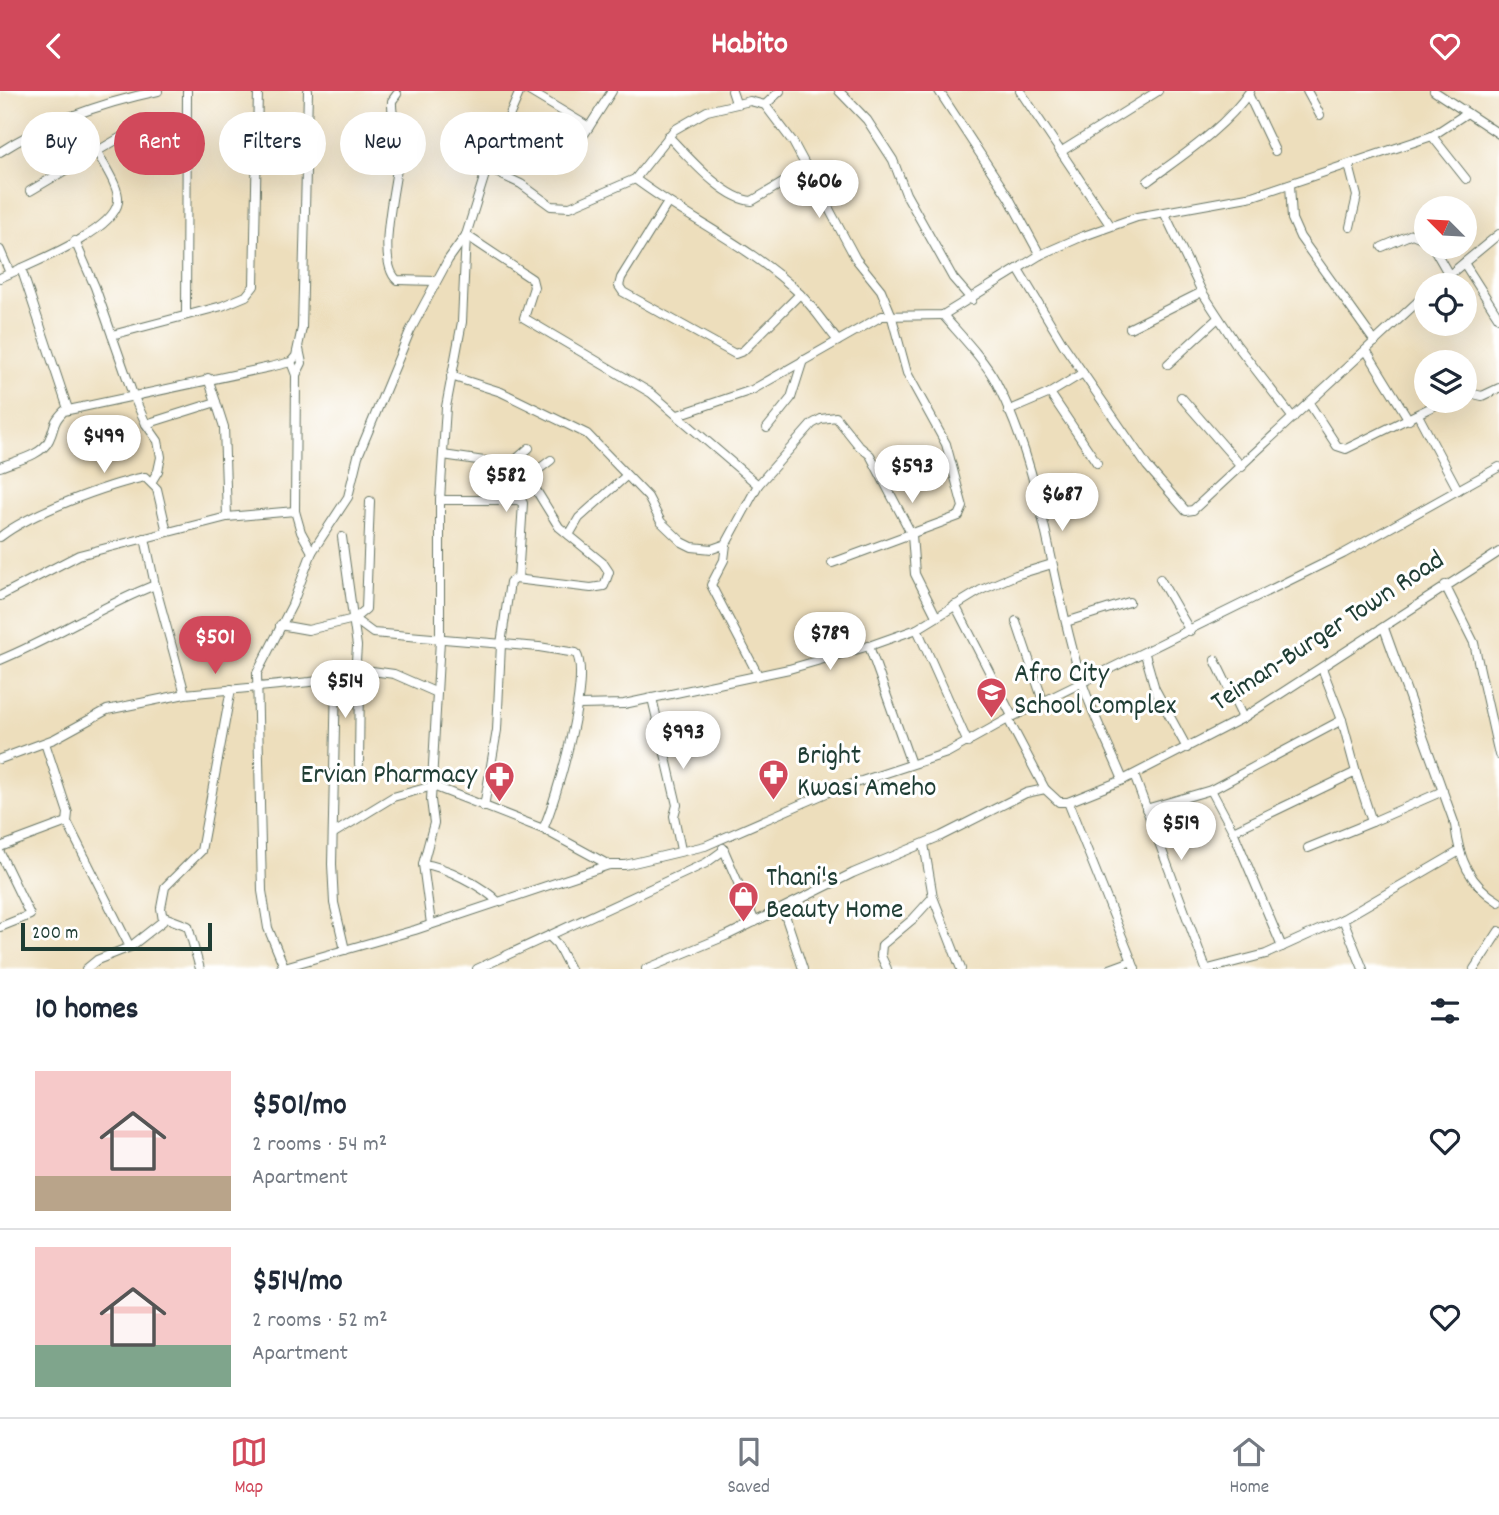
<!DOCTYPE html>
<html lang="en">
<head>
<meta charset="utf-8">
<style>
  body { margin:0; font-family:Dekko,sans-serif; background:#f2f2f3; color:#1f2937; height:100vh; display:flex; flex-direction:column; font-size:26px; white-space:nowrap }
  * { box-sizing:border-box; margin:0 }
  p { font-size:23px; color:#747a83 }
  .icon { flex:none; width:38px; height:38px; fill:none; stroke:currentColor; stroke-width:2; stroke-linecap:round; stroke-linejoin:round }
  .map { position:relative; height:878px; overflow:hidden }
  .drawer { display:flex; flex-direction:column; background:#fff; flex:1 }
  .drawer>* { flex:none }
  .banner { position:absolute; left:21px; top:21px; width:700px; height:63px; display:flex; gap:14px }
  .needle { width:46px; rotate:294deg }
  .controls { position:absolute; left:1414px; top:105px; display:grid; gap:14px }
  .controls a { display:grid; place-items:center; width:63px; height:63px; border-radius:50%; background:#fff; box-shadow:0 7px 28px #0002; font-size:35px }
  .scale { position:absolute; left:21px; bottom:18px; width:191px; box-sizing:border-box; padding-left:7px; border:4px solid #1f3d34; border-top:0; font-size:19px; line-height:24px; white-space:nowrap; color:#1f3d34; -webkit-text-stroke:5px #fff; paint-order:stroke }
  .price { position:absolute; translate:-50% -60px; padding:0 16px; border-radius:24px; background:#fff; color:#222; font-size:23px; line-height:46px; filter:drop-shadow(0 2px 4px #0008) }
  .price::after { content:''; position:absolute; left:50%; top:42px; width:21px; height:16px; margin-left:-10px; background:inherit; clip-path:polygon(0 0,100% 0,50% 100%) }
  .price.on { background:#d1495b; color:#fff }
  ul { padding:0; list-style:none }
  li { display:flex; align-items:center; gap:21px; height:175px; padding:0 35px }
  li+li { border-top:2px solid #e0e1e3 }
  li span { display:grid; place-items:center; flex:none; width:196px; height:140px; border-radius:0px; color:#555 }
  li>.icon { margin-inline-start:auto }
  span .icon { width:84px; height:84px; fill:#fffc; stroke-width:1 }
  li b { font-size:30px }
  h2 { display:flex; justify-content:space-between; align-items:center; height:84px; padding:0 35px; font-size:30px }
  .tag { padding:0 24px; border-radius:32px; background:#fff; box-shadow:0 7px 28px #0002; font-size:24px; line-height:63px }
  .tag.on { background:#d1495b; color:#fff }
  header { display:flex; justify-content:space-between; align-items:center; height:91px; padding:0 35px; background:#d1495b; color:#fff; font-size:32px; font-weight:800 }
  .dock { display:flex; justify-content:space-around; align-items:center; height:98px; border-top:2px solid #e0e1e3; background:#fff; font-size:19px; color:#747a83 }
  .dock a { display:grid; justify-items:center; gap:4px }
  .dock .on { color:#d1495b }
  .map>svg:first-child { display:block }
</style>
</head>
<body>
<header><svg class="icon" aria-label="back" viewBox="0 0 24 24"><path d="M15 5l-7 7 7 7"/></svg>Habito<svg class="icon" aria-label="heart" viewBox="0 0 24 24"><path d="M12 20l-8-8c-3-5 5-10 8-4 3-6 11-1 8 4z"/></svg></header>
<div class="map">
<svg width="1499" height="878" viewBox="0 0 1499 878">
  <rect width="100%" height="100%" fill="#fff"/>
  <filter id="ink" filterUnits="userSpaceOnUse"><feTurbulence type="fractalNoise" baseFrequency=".0143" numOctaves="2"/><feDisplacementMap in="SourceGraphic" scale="14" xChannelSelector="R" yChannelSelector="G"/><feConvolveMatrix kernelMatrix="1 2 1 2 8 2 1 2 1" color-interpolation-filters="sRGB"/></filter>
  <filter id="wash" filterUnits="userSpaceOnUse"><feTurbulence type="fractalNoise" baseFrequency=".00686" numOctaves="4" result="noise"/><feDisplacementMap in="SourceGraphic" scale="28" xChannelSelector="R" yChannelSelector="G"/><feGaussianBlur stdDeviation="1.57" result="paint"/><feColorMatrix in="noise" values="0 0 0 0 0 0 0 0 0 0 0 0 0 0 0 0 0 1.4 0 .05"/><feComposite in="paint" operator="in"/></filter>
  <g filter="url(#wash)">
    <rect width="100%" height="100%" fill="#eddebc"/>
  </g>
  <g filter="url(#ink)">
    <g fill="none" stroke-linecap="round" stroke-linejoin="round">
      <defs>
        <g id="minor">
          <polyline points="529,0 589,36 579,51"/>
          <polyline points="732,0 736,12"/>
          <polyline points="839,0 867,29 893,69 906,103 953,187 972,209"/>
          <polyline points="939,0 1009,107 1040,164"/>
          <polyline points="1020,0 1110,134"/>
          <polyline points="1307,0 1320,24"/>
          <polyline points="1434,0 1499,43"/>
          <path d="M397,3L392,10C391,27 399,44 399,63C397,91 375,170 397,189L436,190"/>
          <polyline points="1248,3 1275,60"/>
          <polyline points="765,14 780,0"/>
          <polyline points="589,36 612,0"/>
          <path d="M668,45C688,65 723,108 752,110L808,77"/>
          <polyline points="1432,45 1466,88"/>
          <polyline points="1062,60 1158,0"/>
          <path d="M0,61C48,30 102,12 158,0"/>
          <polyline points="1349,74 1357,105 1350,136"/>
          <polyline points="487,77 521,93 551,115 570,116 635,88 674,39 707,20 750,10 765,14 793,51 856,168 881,199 891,223 907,282 946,353 963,416 959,425 832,472"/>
          <path d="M635,88C688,128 752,156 800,203C814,217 825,234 838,250"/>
          <path d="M1148,90C1183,64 1225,37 1250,0"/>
          <polyline points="1290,93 1292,128 1300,146 1375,251"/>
          <polyline points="30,100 123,45"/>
          <polyline points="667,113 621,187 619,195 623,201 735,263 743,260 800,203"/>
          <polyline points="1164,121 1202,201 1236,253 1293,327"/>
          <polyline points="466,144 532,188 534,196 524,227 651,302 758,394"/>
          <polyline points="75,150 95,196 133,304 146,333 158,350 161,366 158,380 152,390"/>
          <polyline points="1382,156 1412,143 1426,149"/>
          <polyline points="1433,156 1449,184"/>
          <polyline points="0,159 10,182"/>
          <polyline points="1464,172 1499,227"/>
          <polyline points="21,177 68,318"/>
          <polyline points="1018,178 1063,253 1147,375 1186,420 1193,419 1426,203"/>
          <path d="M0,187C27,174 113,142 118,111C120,96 103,74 97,60"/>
          <polyline points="1437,194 1499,143"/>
          <polyline points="186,223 187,0"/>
          <path d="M943,224C961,245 983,267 996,291C1045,385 1050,492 1082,591C1093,625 1110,657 1123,689"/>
          <polyline points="1130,237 1202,201"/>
          <polyline points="112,244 222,215 246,205 254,195 258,0"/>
          <polyline points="1366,259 1409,329"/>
          <polyline points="291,271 296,284 295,420"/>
          <polyline points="1168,273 1218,227"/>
          <polyline points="1083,282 1050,302 1097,372"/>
          <polyline points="296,284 302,272 299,258"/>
          <polyline points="451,285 501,301 587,343 648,406 661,431 682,451 692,456 712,458 726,453 758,394 812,333 821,328 836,326 859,355 870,364 912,444 915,483 936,525"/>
          <polyline points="1465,301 1482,305 1499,297"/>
          <polyline points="1181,306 1242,376"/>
          <polyline points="216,311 224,336 227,426"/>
          <polyline points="1309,312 1337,355 1346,358 1444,310"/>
          <polyline points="1008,320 1050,302"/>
          <polyline points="678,324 752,299 882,225 943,224 1040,164 1081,146 1137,126 1253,105 1432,45 1467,22"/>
          <polyline points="1418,324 1458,399"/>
          <polyline points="146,333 216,311 208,287"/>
          <polyline points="767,337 791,307 803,269"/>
          <polyline points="443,364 505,373 513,371 529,357"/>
          <path d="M0,376C14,370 42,365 49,349C56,335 51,333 64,320L270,276L291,271L296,265L302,237L308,0"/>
          <polyline points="440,409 518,409 523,412 518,488"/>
          <polyline points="569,444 579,427 626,385"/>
          <path d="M0,446C30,422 107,394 145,386L157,398L167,441"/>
          <polyline points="342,446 357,555 355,585"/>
          <polyline points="145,447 155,494 185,603"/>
          <polyline points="726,453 724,469 711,494 758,584"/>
          <polyline points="1160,488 1190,540"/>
          <polyline points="1445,494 1474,552 1499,664"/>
          <polyline points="0,505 79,464 227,426 295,420 301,441 312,461"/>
          <polyline points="955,514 1012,625"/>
          <path d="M354,528L373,542L539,556L576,562C592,586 556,710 543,738"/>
          <polyline points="1016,530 1043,610"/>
          <polyline points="1066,531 1129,511"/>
          <polyline points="280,534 308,539 354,528 366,518 370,410"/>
          <path d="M1384,537L1455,734C1459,768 1469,793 1499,811"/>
          <polyline points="917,538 968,652"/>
          <polyline points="869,555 911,673"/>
          <polyline points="1145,563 1155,598 1187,657"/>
          <path d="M0,569C54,547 101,515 155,494"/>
          <polyline points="1215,569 1243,627"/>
          <polyline points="336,588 332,773 334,812 345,859"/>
          <polyline points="652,607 677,714 674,725 681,759"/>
          <polyline points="579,614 624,613 789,578 869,555 917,538 981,499 1016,484 1052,473"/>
          <polyline points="1008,628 1343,463 1499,376"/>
          <polyline points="45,652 68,722 67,731 130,856"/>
          <polyline points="0,668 54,648 107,619 185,603 310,591 360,585 372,580 394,583 435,601"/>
          <polyline points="359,673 360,585"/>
          <polyline points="1356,681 1372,731 1443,700"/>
          <polyline points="1134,684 1206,878"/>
          <polyline points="1211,699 1233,740 1282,856"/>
          <polyline points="1068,711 1135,878"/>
          <polyline points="484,716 497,639 501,553 510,491 515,488 591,497 604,495 609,481 603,472 559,436 533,394 535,381 551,369"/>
          <polyline points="1146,718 1211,699 1342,629"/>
          <polyline points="1233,740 1356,681 1342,629 1322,577"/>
          <polyline points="334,742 393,706 433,695 543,738 609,774"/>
          <polyline points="924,753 933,806 961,878"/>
          <polyline points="0,756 67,731"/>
          <polyline points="723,757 755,831"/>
          <polyline points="1308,757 1372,731"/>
          <polyline points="0,762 30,824 0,836"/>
          <path d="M423,773C444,775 483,795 498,811"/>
          <polyline points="783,818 803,878"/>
          <polyline points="164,826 188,835 200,878"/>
          <polyline points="1343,828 1363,878"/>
          <polyline points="431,833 423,773 434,732 431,709 440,549 440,409 446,316 462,231 466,144"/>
          <polyline points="549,845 557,853 570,878"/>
          <polyline points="281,877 415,839 609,774 625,774 705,755 831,700 947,662 1008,628 1045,698"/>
          <polyline points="86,878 97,869 130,856 163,830 161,817 165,796 201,760 231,598"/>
          <polyline points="285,878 268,837 262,800 257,582 292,514 312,461 348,406 358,365 410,240 448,169 466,144 487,77 520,0"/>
          <polyline points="477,878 706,772 724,759"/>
          <polyline points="646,878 728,844 853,782 941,745 1026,702 1045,698 1059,711 1068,711 1123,689 1243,627 1499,461"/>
          <polyline points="887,878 881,865 882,854 913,828 933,806"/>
          <polyline points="1110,878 1132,870"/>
          <polyline points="1208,878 1266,863 1343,828 1458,761"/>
          <polyline points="1474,878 1499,840"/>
        </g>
      </defs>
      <use href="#minor" stroke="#677564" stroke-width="10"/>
      <use href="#minor" stroke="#fff" stroke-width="8"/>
    </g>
  </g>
  <defs>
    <symbol id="school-pin" viewBox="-11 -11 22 30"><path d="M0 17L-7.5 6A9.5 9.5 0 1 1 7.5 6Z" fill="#d1495b" stroke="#fff"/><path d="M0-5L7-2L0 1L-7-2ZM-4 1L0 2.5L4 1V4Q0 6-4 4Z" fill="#fff"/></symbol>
    <symbol id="pharmacy-pin" viewBox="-11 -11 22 30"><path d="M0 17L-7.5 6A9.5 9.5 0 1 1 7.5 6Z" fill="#d1495b" stroke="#fff"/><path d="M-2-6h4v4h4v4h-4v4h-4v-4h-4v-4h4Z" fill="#fff"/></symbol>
    <symbol id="shop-pin" viewBox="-11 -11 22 30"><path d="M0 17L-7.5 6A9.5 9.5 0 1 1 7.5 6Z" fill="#d1495b" stroke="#fff"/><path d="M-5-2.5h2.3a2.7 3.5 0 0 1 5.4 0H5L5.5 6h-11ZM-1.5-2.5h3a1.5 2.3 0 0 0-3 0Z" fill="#fff"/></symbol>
  </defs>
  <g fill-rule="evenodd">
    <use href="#school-pin" x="974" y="584" width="35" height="47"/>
    <use href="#pharmacy-pin" x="756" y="666" width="35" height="47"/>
    <use href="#pharmacy-pin" x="482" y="668" width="35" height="47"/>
    <use href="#shop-pin" x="726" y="788" width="35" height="47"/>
  </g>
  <g text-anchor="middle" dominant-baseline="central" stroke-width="6" stroke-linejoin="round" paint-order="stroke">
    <g font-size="28" fill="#1f3d34" stroke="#fff">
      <text transform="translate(1329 542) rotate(-33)">Teiman-Burger Town Road</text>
    </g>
    <g font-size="28" fill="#1f3d34" stroke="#fff" text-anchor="start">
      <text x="1014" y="585">Afro City<tspan x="1014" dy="32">School Complex</tspan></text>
      <text x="797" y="667">Bright<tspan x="797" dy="32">Kwasi Ameho</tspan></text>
      <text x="477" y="686" text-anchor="end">Ervian Pharmacy</text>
      <text x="766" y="789">Thani's<tspan x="766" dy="32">Beauty Home</tspan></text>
    </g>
  </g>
</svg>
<div class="controls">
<a><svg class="needle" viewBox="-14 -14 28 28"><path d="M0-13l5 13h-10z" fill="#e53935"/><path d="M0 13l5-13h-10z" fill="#747a83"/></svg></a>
<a><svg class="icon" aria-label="locate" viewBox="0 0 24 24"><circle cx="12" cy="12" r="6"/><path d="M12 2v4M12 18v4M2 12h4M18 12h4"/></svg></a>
<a><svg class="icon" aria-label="layers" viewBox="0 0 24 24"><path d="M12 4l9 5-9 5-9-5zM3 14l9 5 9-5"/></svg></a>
</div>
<div class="scale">200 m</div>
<b class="price" style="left:819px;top:129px">$606</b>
<b class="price" style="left:104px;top:384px">$499</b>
<b class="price" style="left:912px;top:414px">$593</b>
<b class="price" style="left:506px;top:423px">$582</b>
<b class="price" style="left:1062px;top:442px">$687</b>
<b class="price" style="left:830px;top:581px">$789</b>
<b class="price on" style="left:215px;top:585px">$501</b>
<b class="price" style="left:345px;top:629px">$514</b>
<b class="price" style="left:683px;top:680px">$993</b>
<b class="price" style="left:1181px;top:771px">$519</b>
<div class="banner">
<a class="tag">Buy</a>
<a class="tag on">Rent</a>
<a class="tag">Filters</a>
<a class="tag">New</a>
<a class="tag">Apartment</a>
</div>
</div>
<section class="drawer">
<h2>10 homes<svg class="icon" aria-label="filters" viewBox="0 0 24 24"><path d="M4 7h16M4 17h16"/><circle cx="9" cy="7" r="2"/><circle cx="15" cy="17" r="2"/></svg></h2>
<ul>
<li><span style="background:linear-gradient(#f6c9c9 75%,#b9a48a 0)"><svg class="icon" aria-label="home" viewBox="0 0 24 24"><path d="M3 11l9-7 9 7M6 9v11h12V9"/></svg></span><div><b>$501/mo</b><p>2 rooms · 54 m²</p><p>Apartment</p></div><svg class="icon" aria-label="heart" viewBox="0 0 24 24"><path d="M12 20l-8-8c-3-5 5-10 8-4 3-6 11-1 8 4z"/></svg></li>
<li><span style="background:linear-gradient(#f6c9c9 70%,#7fa58c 0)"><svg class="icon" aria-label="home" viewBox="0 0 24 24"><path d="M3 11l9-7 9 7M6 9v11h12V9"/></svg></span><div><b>$514/mo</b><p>2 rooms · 52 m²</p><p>Apartment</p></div><svg class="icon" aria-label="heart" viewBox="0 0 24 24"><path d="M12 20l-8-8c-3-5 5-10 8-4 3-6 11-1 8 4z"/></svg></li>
</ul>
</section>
<nav class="dock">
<a class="on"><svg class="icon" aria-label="map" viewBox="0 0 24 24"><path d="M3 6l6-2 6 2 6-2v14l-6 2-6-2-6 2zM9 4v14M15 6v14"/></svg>Map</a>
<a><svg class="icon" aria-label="saved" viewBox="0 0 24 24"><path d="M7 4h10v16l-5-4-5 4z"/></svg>Saved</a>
<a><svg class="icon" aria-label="home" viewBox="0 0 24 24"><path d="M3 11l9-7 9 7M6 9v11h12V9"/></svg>Home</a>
</nav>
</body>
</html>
